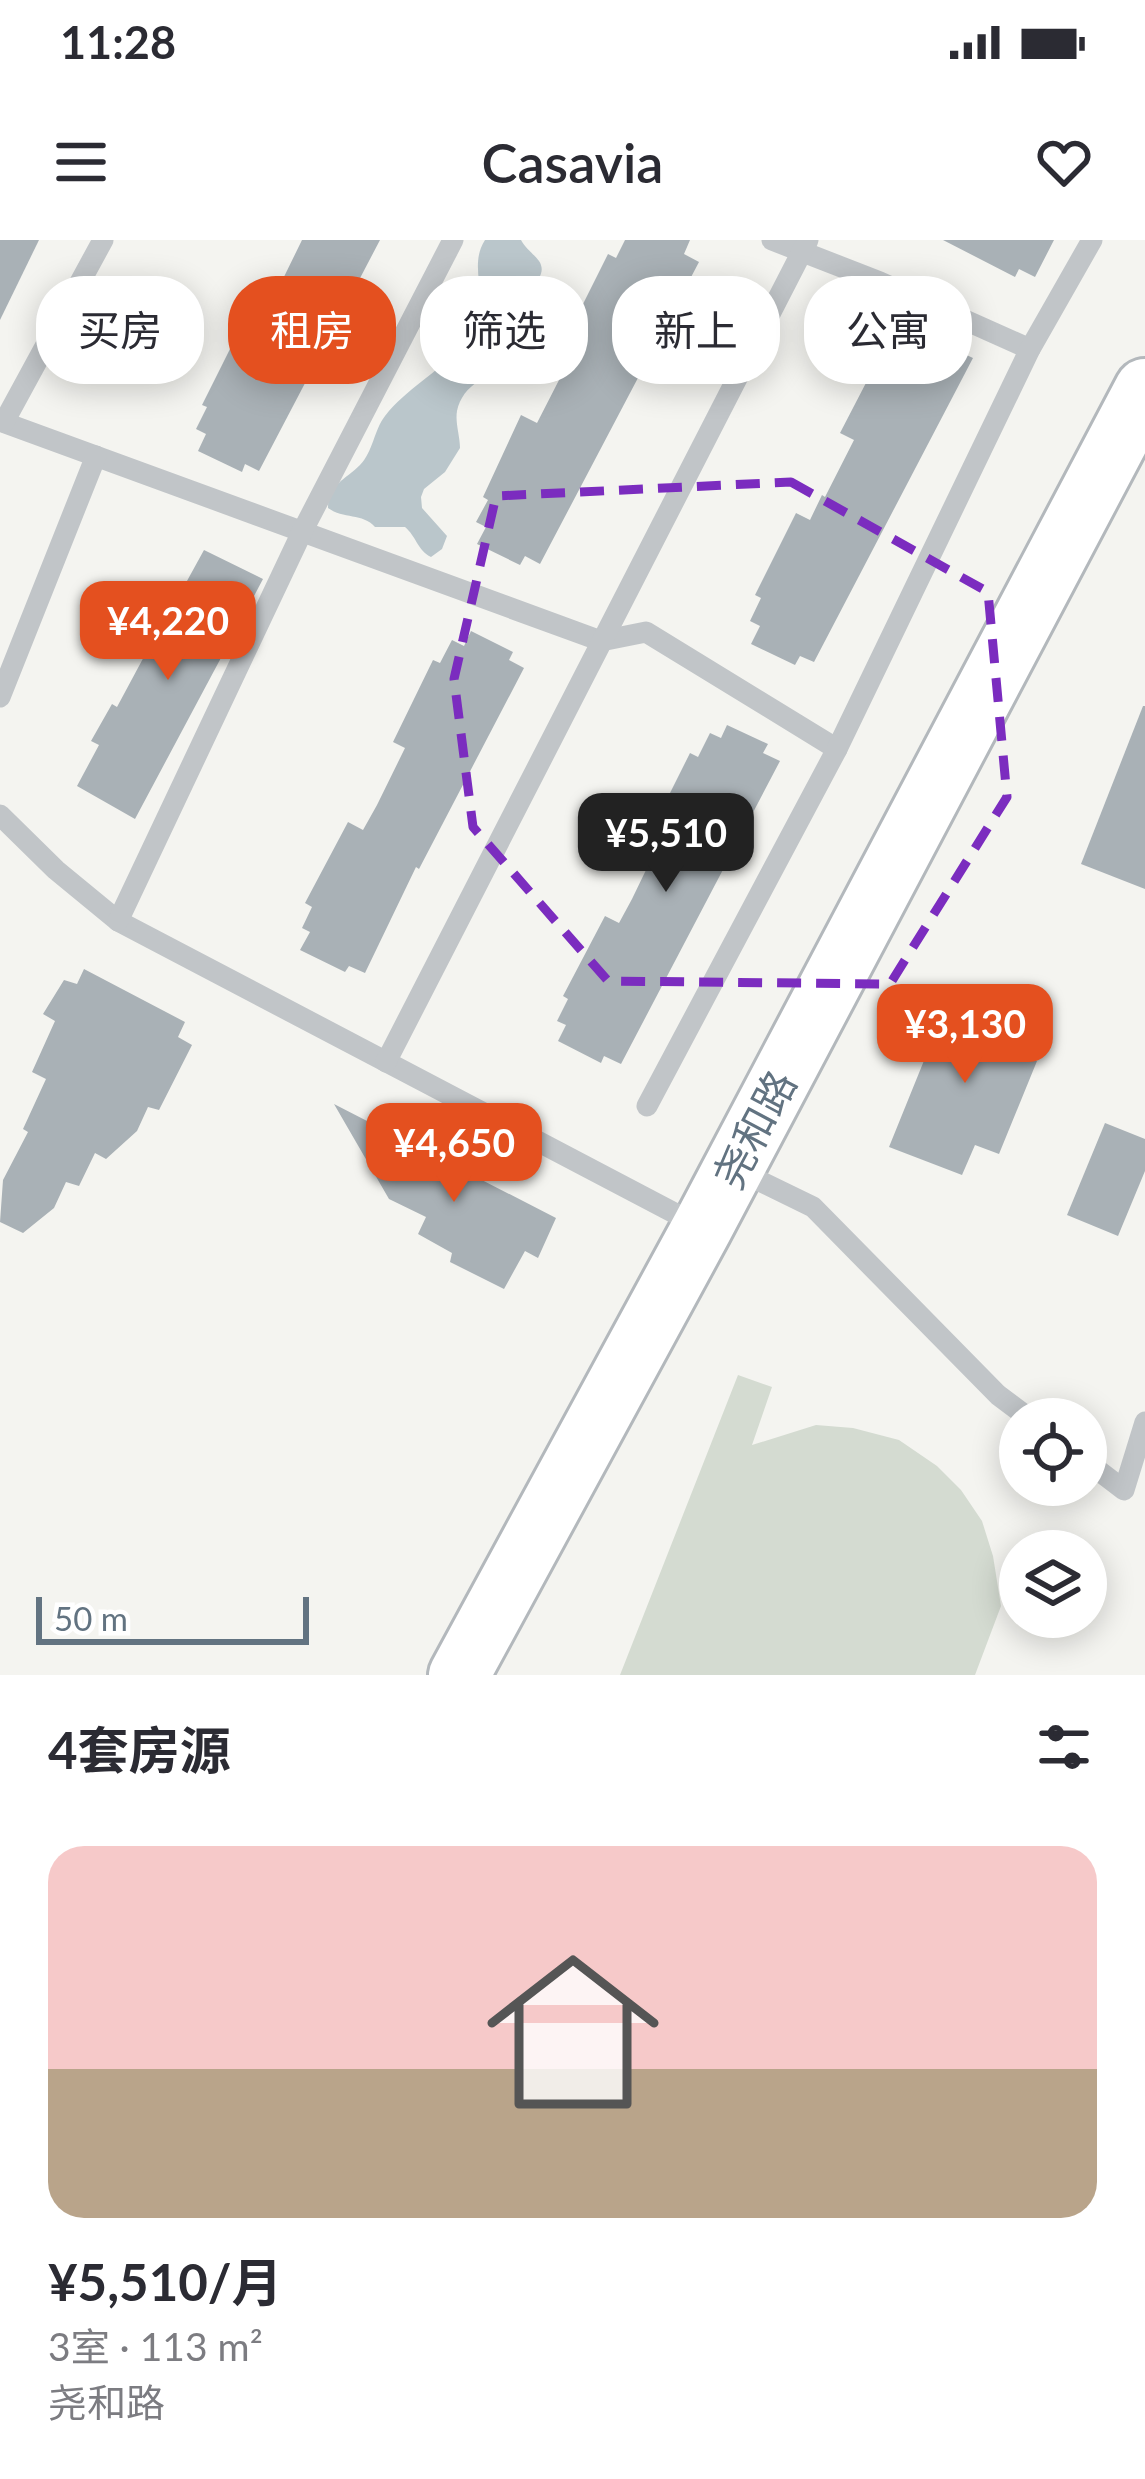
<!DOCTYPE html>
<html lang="zh">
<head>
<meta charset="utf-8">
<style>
  body { margin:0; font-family:Lato,"Noto Sans SC",sans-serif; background:#f7f7f7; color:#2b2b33; height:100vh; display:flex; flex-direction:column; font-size:45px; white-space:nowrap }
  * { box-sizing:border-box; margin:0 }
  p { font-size:39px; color:#7c7c81 }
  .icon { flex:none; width:66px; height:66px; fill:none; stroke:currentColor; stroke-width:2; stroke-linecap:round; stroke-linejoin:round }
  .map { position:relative; height:1435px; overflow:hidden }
  .details { display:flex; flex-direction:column; background:#fff; flex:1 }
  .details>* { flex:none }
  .banner { position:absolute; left:36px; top:36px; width:1074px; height:108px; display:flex; gap:24px }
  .controls { position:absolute; left:999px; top:1158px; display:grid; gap:24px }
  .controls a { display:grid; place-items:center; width:108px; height:108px; border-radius:50%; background:#fff; box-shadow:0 6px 30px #0003; font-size:60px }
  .scale { position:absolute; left:36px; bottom:30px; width:273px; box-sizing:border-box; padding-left:12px; border:6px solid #627381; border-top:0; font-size:33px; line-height:42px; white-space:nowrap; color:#627381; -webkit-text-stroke:9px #fff; paint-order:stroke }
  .price { position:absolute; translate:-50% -102px; padding:0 27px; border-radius:24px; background:#e4501f; color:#fff; font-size:39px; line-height:78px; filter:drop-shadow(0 3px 6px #0008) }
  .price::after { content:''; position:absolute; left:50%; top:72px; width:36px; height:27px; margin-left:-18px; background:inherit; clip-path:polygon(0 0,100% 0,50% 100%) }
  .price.current { background:#222; color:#fff }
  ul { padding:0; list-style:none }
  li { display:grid; align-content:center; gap:24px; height:636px; padding:0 48px }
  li+li { border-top:3px solid #e1e1e2 }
  li span { display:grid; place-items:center; height:372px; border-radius:36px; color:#555 }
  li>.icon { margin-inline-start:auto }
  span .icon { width:216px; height:216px; fill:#fffc; stroke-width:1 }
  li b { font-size:51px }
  h2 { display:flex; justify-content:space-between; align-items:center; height:144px; padding:0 48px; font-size:51px }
  .tag { padding:0 42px; border-radius:48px; background:#fff; box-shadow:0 6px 30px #0003; font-size:42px; line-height:108px }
  .tag.current { background:#e4501f; color:#fff }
  .status { display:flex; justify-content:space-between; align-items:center; height:84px; padding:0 60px; background:#fff; direction:ltr }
  .status svg { height:33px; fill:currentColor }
  header { display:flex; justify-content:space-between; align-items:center; height:156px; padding:0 48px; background:#fff; font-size:54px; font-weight:600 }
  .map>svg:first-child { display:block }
</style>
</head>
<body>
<div class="status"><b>11:28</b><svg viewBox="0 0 49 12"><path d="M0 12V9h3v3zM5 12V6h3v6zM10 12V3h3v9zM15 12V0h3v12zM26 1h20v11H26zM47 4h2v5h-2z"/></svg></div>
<header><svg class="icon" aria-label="menu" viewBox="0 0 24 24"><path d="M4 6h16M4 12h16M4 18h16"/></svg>Casavia<svg class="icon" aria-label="heart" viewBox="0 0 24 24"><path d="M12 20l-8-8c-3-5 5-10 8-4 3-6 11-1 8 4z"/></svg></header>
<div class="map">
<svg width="1145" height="1435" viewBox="0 0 1145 1435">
  <rect width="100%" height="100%" fill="#f4f4f0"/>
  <polygon fill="#d4dbd1" points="738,1135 772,1147 752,1205 816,1185 853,1188 899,1200 937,1226 961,1250 982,1281 993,1316 1001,1366 975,1435 620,1435"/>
  <path fill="#bac6cb" d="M485,0H521C526,9 533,13 539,21C549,36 528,46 527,62C527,74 536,87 535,99C533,129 466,127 457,171C455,183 460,196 460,208L445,232L424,249L421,257L422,268L447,296L442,309L431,317C418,311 416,296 405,287H375C363,273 343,279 328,268C328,245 346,239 360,225C373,212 374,190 385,176C406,149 438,133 461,106C469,96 479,76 480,63C481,41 472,20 485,0Z"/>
  <g fill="#a9b1b6">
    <polygon points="0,0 39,0 0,80"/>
    <polygon points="302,0 380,0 259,231 245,224 242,232 198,211 206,194 196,189 207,167 202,165 243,83 258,90"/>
    <polygon points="625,0 690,0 684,14 699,22 540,324 525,316 520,325 477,304 486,287 476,282 488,260 483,257 521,175 537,183 579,101 567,96 608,14 616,18"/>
    <polygon points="943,0 1054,0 1035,37 1019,29 1015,37"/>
    <polygon points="919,83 962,104 958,111 973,118 814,422 800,416 795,425 751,404 760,386 750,381 761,358 755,355 796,273 810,280 822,255 825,257 854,200 840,193 882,112 890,116 902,91 912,97"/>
    <polygon points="204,310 263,339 135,579 77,546 99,505 91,501 112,464 117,467 161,385 156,383 175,347 182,350"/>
    <polygon points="471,391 513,412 509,420 524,428 419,629 416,627 365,733 349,726 345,732 300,710 310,692 302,688 312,667 305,663 348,582 363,590 377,565 405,508 393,502 433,420 440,423 452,400 464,406"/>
    <polygon points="1143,466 1145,466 1145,649 1081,624"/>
    <polygon points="727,485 768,504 763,513 780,521 621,824 604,816 601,823 558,801 566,785 557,781 568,759 563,756 605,676 619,683 632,659 660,601 649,595 690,513 698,517 710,493 721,498"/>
    <polygon points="84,729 185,782 178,797 192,805 159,870 148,867 137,891 106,919 95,913 79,946 66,942 54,968 23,993 0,982 3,940 28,892 23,889 46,839 32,832 55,781 43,774 64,740 77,744"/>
    <polygon points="953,749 1025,777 1012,811 1037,821 999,914 975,905 962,935 889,907"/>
    <polygon points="334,864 556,978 538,1018 525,1011 504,1049 450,1022 452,1013 418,994 426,977 389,959"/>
    <polygon points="1105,883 1145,899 1145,931 1118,996 1067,975"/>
  </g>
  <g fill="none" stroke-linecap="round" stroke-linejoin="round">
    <defs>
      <polyline id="secondary" points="459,1435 702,988 1145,149"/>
    </defs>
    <use href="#secondary" stroke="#b3b8bc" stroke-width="66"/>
    <g stroke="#c1c5c8" stroke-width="21">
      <polyline points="772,0 880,42 1030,109"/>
      <polyline points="0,181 601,401 646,392 837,509"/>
      <polyline points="4,182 103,0"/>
      <polyline points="0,457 96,216"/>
      <polyline points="0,575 56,630 118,681 701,987"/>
      <polyline points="118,681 302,292 453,0"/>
      <polyline points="386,822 808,0"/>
      <polyline points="647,866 837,509 1030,109 1092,0"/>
      <polyline points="739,931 813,967 998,1155 1030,1179"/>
      <polyline points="1086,1221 1124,1250 1145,1182"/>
    </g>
    <use href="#secondary" stroke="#fff" stroke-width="60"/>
  </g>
  <path fill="none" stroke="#7b2cbf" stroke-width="9" stroke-dasharray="24 15" stroke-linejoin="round" d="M791,242L988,352L1007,557L890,744L608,741L473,587L454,439L496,256Z"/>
  <g text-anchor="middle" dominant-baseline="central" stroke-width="12" stroke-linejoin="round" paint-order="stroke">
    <g font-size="42" fill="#627381" stroke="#fff">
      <text transform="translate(754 889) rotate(-62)">尧和路</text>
    </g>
  </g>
</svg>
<div class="controls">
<a><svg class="icon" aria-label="locate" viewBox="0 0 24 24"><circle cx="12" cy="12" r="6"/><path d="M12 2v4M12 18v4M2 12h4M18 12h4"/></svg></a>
<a><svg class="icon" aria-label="layers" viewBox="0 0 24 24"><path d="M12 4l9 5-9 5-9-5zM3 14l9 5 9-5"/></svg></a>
</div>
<div class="scale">50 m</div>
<b class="price" style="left:168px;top:443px">¥4,220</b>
<b class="price current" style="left:666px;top:655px">¥5,510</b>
<b class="price" style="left:965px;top:846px">¥3,130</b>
<b class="price" style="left:454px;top:965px">¥4,650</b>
<div class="banner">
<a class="tag">买房</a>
<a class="tag current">租房</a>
<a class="tag">筛选</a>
<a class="tag">新上</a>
<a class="tag">公寓</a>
</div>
</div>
<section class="details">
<h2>4套房源<svg class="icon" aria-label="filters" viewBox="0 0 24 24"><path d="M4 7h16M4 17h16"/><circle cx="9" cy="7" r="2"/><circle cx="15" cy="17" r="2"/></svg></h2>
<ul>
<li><span style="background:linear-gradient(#f6c9c9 60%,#b9a48a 0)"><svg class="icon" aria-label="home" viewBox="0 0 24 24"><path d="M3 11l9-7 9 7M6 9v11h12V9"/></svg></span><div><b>¥5,510/月</b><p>3室 · 113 m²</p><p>尧和路</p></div></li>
</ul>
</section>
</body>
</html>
